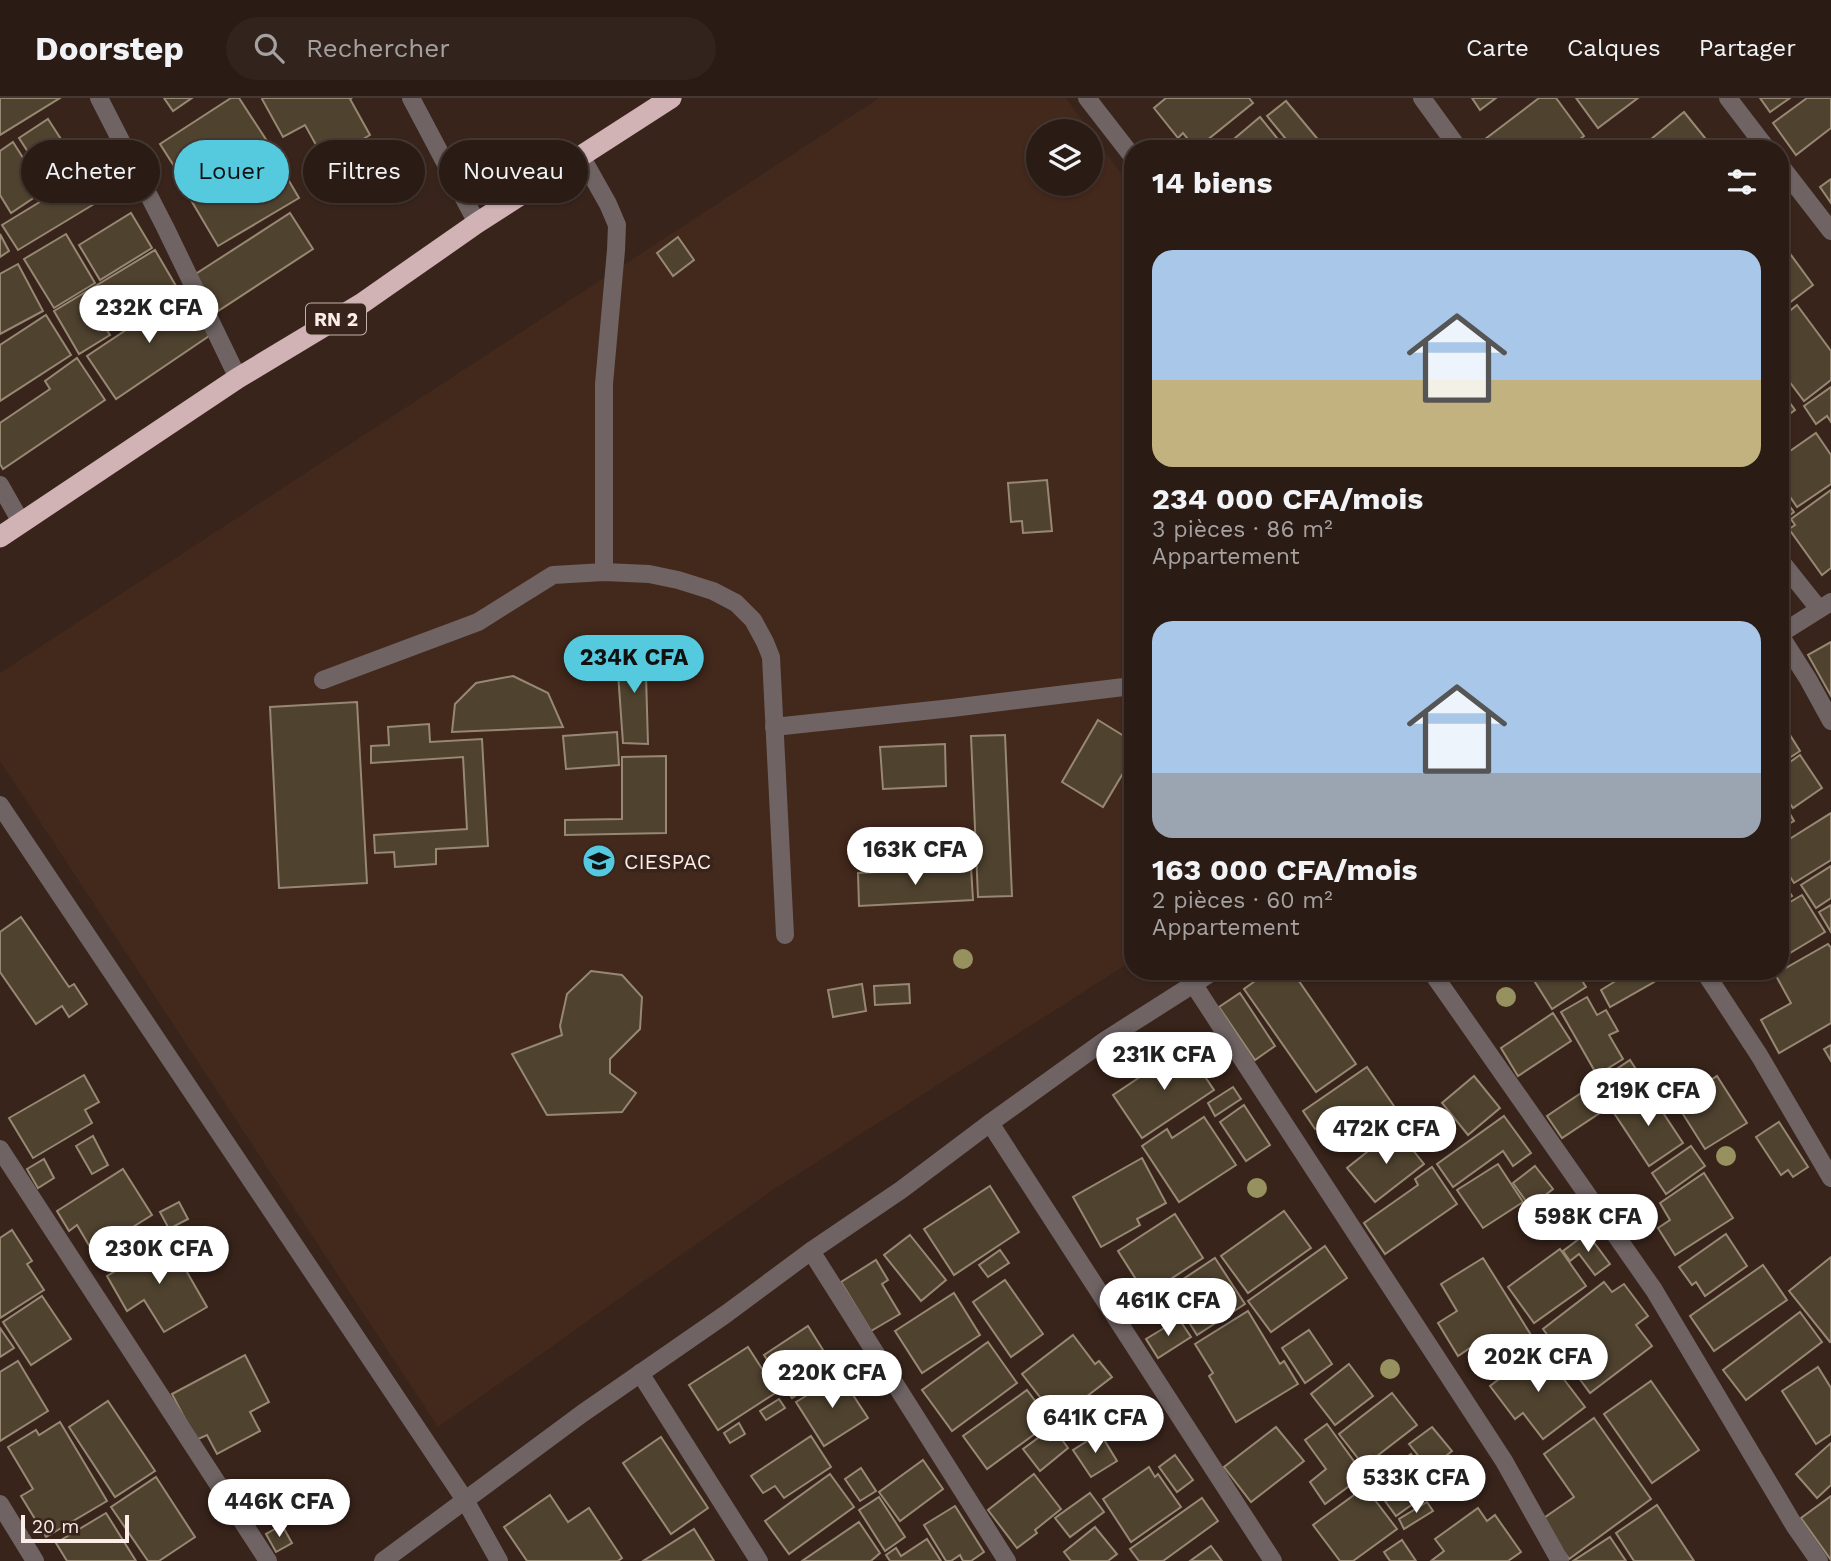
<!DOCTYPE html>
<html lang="fr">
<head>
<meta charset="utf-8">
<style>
  body { margin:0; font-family:"Work Sans",sans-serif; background:#32241d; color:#f1f3f6; height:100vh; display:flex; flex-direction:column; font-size:26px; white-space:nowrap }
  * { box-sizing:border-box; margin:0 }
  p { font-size:23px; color:#a5a1a0 }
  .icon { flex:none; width:38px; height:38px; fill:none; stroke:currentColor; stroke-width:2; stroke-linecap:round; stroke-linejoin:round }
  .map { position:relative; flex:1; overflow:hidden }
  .drawer { position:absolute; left:1124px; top:42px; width:665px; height:840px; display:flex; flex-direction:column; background:#2a1b14; border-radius:28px; box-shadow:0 2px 5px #0004,0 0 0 2px #463934 }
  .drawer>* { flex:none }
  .banner { position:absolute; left:21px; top:42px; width:665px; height:63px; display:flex; gap:14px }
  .fabs { position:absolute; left:1026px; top:21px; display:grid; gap:14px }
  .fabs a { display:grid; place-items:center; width:77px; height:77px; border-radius:50%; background:#2a1b14; box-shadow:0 2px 5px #0004,0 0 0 2px #463934; font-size:35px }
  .scale { position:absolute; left:21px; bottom:18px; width:108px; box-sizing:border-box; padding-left:7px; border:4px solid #fbede7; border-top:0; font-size:19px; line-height:24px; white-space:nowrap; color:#fbede7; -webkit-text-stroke:5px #38241b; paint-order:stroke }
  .price { position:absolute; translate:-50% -60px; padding:0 16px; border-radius:24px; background:#fff; color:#222; font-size:23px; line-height:46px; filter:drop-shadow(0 2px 4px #0008) }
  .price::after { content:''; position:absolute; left:50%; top:42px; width:21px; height:16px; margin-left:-10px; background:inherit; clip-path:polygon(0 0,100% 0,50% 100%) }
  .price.current { background:#55cadf; color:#111 }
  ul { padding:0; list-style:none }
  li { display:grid; align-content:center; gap:14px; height:371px; padding:0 28px }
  li span { display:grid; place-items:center; height:217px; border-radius:21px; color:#555 }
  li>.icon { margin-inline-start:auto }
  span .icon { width:126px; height:126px; fill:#fffc; stroke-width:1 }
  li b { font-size:30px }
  h2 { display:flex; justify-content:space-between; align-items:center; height:84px; padding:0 28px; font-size:30px }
  .pill { padding:0 24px; border-radius:32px; background:#2a1b14; box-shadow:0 2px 5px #0004,0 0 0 2px #463934; font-size:24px; line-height:63px }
  .pill.current { background:#55cadf; color:#111 }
  header { display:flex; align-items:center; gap:42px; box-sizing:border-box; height:98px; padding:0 35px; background:#2a1b14; border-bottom:2px solid #463934 }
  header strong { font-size:33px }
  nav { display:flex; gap:38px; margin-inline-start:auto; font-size:24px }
  .search { width:490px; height:63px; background:#32241d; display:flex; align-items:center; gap:18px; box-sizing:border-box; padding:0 24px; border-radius:38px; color:#a5a1a0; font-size:26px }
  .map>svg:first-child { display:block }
</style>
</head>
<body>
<header>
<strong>Doorstep</strong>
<div class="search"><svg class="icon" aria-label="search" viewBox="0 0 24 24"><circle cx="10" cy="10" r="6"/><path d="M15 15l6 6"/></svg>Rechercher</div>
<nav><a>Carte</a><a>Calques</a><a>Partager</a></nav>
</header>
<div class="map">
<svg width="1831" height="1463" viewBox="0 0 1831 1463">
  <rect width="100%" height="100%" fill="#38241b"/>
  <polygon fill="#43281c" points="879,0 1066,0 1090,33 1038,33 1038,86 1090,86 1090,34 1132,90 1132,863 770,1094 438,1329 0,663 0,575"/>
  <g fill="#4f422f" stroke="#968872" stroke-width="2">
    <polygon points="0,0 60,0 0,37"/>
    <polygon points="164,0 192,0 173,13"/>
    <polygon points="231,0 239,0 267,43 190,93 160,46"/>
    <polygon points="263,0 352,0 350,1 370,37 325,63 305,27 283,39 262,1"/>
    <polygon points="1166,0 1249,0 1253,5 1196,51 1183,35 1178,40 1154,10"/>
    <polygon points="1472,0 1496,0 1480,12"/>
    <polygon points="1539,0 1556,0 1584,38 1567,51 1472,51"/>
    <polygon points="1576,0 1638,0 1598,30"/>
    <polygon points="1760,0 1790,0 1770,14"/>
    <polygon points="1807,0 1831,0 1831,30 1796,57 1773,25"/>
    <polygon points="1286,3 1326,51 1294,51 1267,18"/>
    <polygon points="1684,14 1714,51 1639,51"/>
    <polygon points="1260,19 1286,51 1222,51"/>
    <polygon points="48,21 81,72 52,91 19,40"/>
    <polygon points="13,44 44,93 11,115 0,97 0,53"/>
    <polygon points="269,49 299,100 218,148 188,97"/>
    <polygon points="99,68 114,94 18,152 2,127"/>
    <polygon points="1831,81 1831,105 1820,89"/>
    <polygon points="131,115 152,150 100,182 79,147"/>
    <polygon points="290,115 313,151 218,213 194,177"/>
    <polygon points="0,136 9,153 0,159"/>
    <polygon points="66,136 95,185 54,210 24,161"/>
    <polygon points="678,139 694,162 673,178 657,155"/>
    <polygon points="1780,142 1813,187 1780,212"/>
    <polygon points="155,152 176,188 143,207 139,201 102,224 110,237 79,256 54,213"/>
    <polygon points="18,166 43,213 0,236 0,176"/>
    <polygon points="183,194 212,236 116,301 87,258"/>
    <polygon points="1797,207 1831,253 1831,282 1804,303 1780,271 1780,221"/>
    <polygon points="46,217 71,257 0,303 0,247"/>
    <polygon points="77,260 105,302 3,371 0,366 0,325 50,291 45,283"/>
    <polygon points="1831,289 1831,324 1827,318 1816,326 1804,308"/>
    <polygon points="1780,291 1795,312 1780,323"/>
    <polygon points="1816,335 1831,357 1831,386 1797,409 1780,384 1780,360"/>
    <polygon points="1047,382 1052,433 1023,435 1022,423 1011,424 1008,385"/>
    <polygon points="1831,392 1831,470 1822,477 1789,431 1795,427 1791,421"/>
    <polygon points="1780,395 1794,414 1780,425"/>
    <polygon points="645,543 648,646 623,645 617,561"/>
    <polygon points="1831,544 1831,598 1808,557"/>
    <polygon points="513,578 548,595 563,629 452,634 455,606 476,585"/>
    <polygon points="357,604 367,785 279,790 270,609"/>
    <polygon points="1780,621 1800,653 1780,666"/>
    <polygon points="1098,622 1132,643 1132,660 1103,709 1062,684"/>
    <polygon points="429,626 430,644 482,641 488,748 436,751 436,766 395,769 394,754 375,755 374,737 467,731 463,659 371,665 371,648 389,647 388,629"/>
    <polygon points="617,634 619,667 566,671 563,638"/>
    <polygon points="1005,637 1012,798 978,799 971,638"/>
    <polygon points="945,646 946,688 883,691 880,649"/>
    <polygon points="1800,657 1822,690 1793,710 1780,691 1780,671"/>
    <polygon points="666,658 666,735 565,737 565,722 622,721 622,659"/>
    <polygon points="1132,675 1132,725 1127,719 1124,701 1131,693 1126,687"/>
    <polygon points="1780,699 1794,723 1780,731"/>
    <polygon points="1831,715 1831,762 1794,785 1780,763 1780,747"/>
    <polygon points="1125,751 1132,751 1132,766 1127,766"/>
    <polygon points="1831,768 1831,800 1816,810 1801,787"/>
    <polygon points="971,769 973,802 859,808 858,775"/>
    <polygon points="1780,780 1792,798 1780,806"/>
    <polygon points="1802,797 1825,834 1780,861 1780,810"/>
    <polygon points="1831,807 1831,834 1819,814"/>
    <polygon points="21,819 69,889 74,886 87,906 69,919 62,908 36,926 0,874 0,834"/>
    <polygon points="1828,846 1831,850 1831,925 1779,955 1761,922 1791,905 1775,876"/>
    <polygon points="591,873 622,877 642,899 640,931 610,961 610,975 636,995 622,1014 547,1017 512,956 562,937 560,928 567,896"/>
    <polygon points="1269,873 1292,873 1356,966 1316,994 1244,891"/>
    <polygon points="1450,873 1470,873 1456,882"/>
    <polygon points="1528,873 1576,873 1586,889 1552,911"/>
    <polygon points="1632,873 1648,873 1654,884 1610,909 1601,892"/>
    <polygon points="862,886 866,913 833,919 828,892"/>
    <polygon points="909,886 910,905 875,907 874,888"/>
    <polygon points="1240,895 1275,948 1255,962 1219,909"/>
    <polygon points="1587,899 1597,917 1606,912 1618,933 1609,937 1623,961 1597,977 1561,914"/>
    <polygon points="1553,915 1571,943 1518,978 1501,950"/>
    <polygon points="1831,947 1831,963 1824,951"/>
    <polygon points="1185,949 1214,992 1142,1040 1113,997"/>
    <polygon points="1630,962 1645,985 1562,1040 1547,1018"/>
    <polygon points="1367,969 1396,1011 1339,1051 1322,1027 1315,1031 1303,1013"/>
    <polygon points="84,977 99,1004 85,1012 92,1025 33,1060 9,1020"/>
    <polygon points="1474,978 1500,1010 1468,1037 1442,1005"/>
    <polygon points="1717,978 1747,1025 1705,1051 1676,1005"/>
    <polygon points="1233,989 1241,1001 1215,1018 1208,1005"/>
    <polygon points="1648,992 1683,1045 1649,1068 1614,1015"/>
    <polygon points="1244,1007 1270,1047 1246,1063 1220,1024"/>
    <polygon points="1504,1018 1531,1055 1513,1068 1503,1053 1453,1089 1437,1066"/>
    <polygon points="1204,1019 1236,1067 1179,1104 1142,1048 1167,1031 1172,1040"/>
    <polygon points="1779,1024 1808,1069 1793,1079 1788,1072 1781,1077 1756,1039"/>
    <polygon points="1396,1031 1424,1066 1375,1104 1347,1070"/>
    <polygon points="93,1038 108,1067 92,1076 76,1048"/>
    <polygon points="1691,1048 1705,1068 1666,1096 1652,1075"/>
    <polygon points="1142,1060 1166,1105 1137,1121 1140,1127 1101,1149 1073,1099"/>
    <polygon points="44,1061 54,1080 38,1090 27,1071"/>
    <polygon points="1498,1066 1523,1104 1483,1130 1457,1092"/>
    <polygon points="1535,1068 1553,1091 1530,1109 1513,1085"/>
    <polygon points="1432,1069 1457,1106 1385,1156 1364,1125 1418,1087 1415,1081"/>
    <polygon points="123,1071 152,1117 93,1154 77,1127 69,1133 57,1113"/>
    <polygon points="1704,1075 1733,1120 1675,1157 1658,1130 1670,1122 1660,1105"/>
    <polygon points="990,1088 1019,1134 954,1177 924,1131"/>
    <polygon points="179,1104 188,1121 169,1131 160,1114"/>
    <polygon points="1284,1113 1311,1150 1248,1195 1221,1158"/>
    <polygon points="1175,1116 1203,1160 1146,1197 1118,1153"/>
    <polygon points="12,1132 32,1163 27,1166 44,1192 0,1220 0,1140"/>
    <polygon points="1587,1135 1610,1166 1595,1177 1579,1156 1570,1163 1563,1153"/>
    <polygon points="1726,1136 1747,1168 1705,1198 1696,1184 1692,1187 1679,1169"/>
    <polygon points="910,1137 946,1182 921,1203 884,1157"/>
    <polygon points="168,1141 207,1209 164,1234 144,1202 127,1213 107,1178"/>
    <polygon points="1325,1148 1347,1180 1271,1234 1248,1203"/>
    <polygon points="1560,1151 1586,1188 1534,1225 1508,1189"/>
    <polygon points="1000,1152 1009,1165 988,1179 979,1167"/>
    <polygon points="1831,1159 1831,1243 1830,1244 1789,1193"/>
    <polygon points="1215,1160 1245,1206 1197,1237 1168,1191"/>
    <polygon points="1483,1160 1531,1237 1481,1269 1470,1250 1458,1258 1438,1225 1457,1213 1441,1186"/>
    <polygon points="876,1162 888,1182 882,1186 900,1216 871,1233 841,1184"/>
    <polygon points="1763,1167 1787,1202 1714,1253 1690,1218"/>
    <polygon points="1005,1182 1043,1236 1011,1259 973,1204"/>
    <polygon points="1604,1184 1612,1194 1624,1186 1648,1218 1636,1227 1652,1248 1590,1295 1543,1231"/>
    <polygon points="954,1195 980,1237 922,1275 895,1233"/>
    <polygon points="42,1198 71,1241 31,1267 3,1224"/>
    <polygon points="1248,1213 1280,1266 1284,1263 1298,1286 1236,1324 1209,1278 1213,1275 1195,1246"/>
    <polygon points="1800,1214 1822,1244 1746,1302 1723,1272"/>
    <polygon points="1179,1221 1191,1239 1158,1260 1146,1241"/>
    <polygon points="808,1228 835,1271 792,1300 764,1257"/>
    <polygon points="0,1230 14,1250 0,1259"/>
    <polygon points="1309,1232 1332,1266 1305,1285 1282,1250"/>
    <polygon points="1073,1237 1095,1266 1099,1263 1112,1279 1057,1321 1022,1276"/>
    <polygon points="988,1244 1017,1285 952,1333 922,1292"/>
    <polygon points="748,1249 777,1294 718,1332 689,1287"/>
    <polygon points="1540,1250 1585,1309 1543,1341 1523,1315 1515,1321 1490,1288"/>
    <polygon points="245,1257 269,1304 250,1314 260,1333 217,1356 207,1337 196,1342 172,1296"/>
    <polygon points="18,1263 48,1313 0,1343 0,1274"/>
    <polygon points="1349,1266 1373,1298 1335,1327 1311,1296"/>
    <polygon points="1818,1269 1831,1290 1831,1336 1816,1346 1782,1293"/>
    <polygon points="840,1277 868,1320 824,1348 796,1304"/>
    <polygon points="1651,1283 1699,1352 1652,1385 1604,1316"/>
    <polygon points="1027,1292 1051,1324 987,1371 963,1338"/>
    <polygon points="1392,1295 1417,1327 1364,1368 1339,1336"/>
    <polygon points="779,1301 785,1310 766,1322 760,1313"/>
    <polygon points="108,1303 155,1373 115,1399 69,1329"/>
    <polygon points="1594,1320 1651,1401 1569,1461 1541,1422 1574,1399 1544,1356"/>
    <polygon points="60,1324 107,1403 46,1439 21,1398 33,1391 8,1349 36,1332 39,1337"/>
    <polygon points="739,1325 745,1336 730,1345 724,1335"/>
    <polygon points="1327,1326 1364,1377 1325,1406 1310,1384 1326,1371 1305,1342"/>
    <polygon points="1053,1329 1068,1350 1040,1373 1023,1351"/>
    <polygon points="1276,1329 1304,1363 1251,1404 1224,1369"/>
    <polygon points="1432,1329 1452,1353 1429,1371 1409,1346"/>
    <polygon points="1100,1335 1117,1363 1091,1379 1073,1352"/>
    <polygon points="811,1338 831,1369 784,1400 775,1388 763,1395 751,1378"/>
    <polygon points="661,1339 708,1410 671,1436 623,1365"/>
    <polygon points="1831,1345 1831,1387 1817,1400 1796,1376"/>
    <polygon points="1411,1356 1435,1390 1396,1418 1372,1385"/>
    <polygon points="1175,1357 1193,1382 1177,1394 1159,1369"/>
    <polygon points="923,1362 943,1391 900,1423 879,1394"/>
    <polygon points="1467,1368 1477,1384 1459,1395 1450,1379"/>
    <polygon points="1149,1369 1155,1379 1158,1376 1181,1409 1131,1444 1103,1401"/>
    <polygon points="861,1370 876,1393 860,1403 845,1381"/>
    <polygon points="830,1376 854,1409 789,1456 765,1423"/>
    <polygon points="1034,1376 1061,1411 1035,1432 1037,1435 1017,1450 988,1412"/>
    <polygon points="156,1379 195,1439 159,1463 148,1463 111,1409"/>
    <polygon points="1365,1389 1397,1431 1353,1463 1340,1463 1313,1427"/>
    <polygon points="1090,1395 1104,1414 1070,1439 1055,1420"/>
    <polygon points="550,1397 568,1424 589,1410 622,1460 618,1463 527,1463 504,1429"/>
    <polygon points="1831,1398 1831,1462 1801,1420"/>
    <polygon points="879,1399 905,1439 885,1453 859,1412"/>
    <polygon points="1202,1400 1218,1423 1163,1463 1139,1463 1130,1451"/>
    <polygon points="1427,1404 1433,1413 1404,1431 1399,1421"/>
    <polygon points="1657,1407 1694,1463 1634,1463 1616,1435"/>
    <polygon points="955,1408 984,1454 971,1463 963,1463 960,1457 951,1463 946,1463 924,1427"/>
    <polygon points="1478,1410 1487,1423 1495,1417 1521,1454 1508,1463 1431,1463 1444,1453 1435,1441"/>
    <polygon points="106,1415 136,1463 67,1463 56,1445"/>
    <polygon points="859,1424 880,1455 871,1463 802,1463"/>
    <polygon points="282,1427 292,1445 276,1454 266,1436"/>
    <polygon points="1095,1429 1117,1456 1108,1463 1071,1463 1064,1454"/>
    <polygon points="694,1431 714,1463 643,1463"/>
    <polygon points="1610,1439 1626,1463 1573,1463"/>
    <polygon points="927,1441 941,1463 890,1463 886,1457 896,1450 901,1458"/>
    <polygon points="1402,1442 1416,1463 1390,1463 1384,1454"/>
    <polygon points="1211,1448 1222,1463 1190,1463"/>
  </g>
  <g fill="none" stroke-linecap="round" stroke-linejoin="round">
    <g stroke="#6f6364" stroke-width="18">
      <polyline points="99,0 165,129 238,280"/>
      <polyline points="411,0 477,125"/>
      <polyline points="1087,0 1132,58"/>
      <polyline points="1422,0 1459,51"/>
      <polyline points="1728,0 1767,51"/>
      <polyline points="581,58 608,106 617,127 616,152 604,286 604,474"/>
      <polyline points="1780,67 1831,133"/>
      <polyline points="0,387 21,424"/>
      <polyline points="1780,462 1819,511"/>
      <polyline points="1780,536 1831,504"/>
      <polyline points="1780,537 1808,581 1831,623"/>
      <polyline points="323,582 478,524 553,477 604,474 649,476 678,482 713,493 736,505 753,522 765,544 771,559 785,837"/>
      <polyline points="774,629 952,610 1132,588"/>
      <polyline points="0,707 465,1402 499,1463"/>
      <polyline points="1431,873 1654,1192 1794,1427 1819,1463"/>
      <polyline points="1704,873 1759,957 1831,1080"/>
      <polyline points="1194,887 1504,1363 1560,1463"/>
      <polyline points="990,1025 1273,1463"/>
      <polyline points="0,1051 268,1463"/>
      <polyline points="811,1153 1007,1463"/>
      <polyline points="640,1275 759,1463"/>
      <polyline points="0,1406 35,1463"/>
      <polyline points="383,1463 583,1315 726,1216 811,1153 901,1092 990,1025 1104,943 1214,873"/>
    </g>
    <polyline stroke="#d1b2b5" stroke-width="21" points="0,439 238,280 361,206 477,125 671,0"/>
  </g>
  <g fill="#979160">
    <circle cx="963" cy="861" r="10"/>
    <circle cx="1506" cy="899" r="10"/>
    <circle cx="1726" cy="1058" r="10"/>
    <circle cx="1257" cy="1090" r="10"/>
    <circle cx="1390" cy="1271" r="10"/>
    <circle cx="1146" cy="1326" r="10"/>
  </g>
  <defs>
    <symbol id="university-disc" viewBox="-11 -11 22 22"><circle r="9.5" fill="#55cadf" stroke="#38241b"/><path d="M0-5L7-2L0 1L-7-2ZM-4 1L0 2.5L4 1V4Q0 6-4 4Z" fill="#111"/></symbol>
  </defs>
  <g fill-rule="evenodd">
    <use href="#university-disc" x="580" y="744" width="38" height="38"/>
  </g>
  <g text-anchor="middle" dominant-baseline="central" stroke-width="7" stroke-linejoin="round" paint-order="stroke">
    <rect fill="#38241b" stroke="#c0b1aa" stroke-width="2" x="306" y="205.5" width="60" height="31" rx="5"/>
    <g font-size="19" font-weight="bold" fill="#fbede7">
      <text x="336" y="221">RN 2</text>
    </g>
    <g font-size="21" fill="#fbede7" stroke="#38241b" text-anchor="start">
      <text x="624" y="763">CIESPAC</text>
    </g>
  </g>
</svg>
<div class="fabs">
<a><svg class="icon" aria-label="layers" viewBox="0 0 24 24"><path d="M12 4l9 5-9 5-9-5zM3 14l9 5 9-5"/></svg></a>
</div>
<div class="scale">20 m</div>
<b class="price" style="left:149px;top:247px">232K CFA</b>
<b class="price current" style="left:634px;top:597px">234K CFA</b>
<b class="price" style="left:915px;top:789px">163K CFA</b>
<b class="price" style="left:1164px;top:994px">231K CFA</b>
<b class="price" style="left:1648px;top:1030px">219K CFA</b>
<b class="price" style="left:1386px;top:1068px">472K CFA</b>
<b class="price" style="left:1588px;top:1156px">598K CFA</b>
<b class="price" style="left:159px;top:1188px">230K CFA</b>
<b class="price" style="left:1168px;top:1240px">461K CFA</b>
<b class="price" style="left:1538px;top:1296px">202K CFA</b>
<b class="price" style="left:832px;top:1312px">220K CFA</b>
<b class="price" style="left:1095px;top:1357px">641K CFA</b>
<b class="price" style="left:1416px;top:1417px">533K CFA</b>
<b class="price" style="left:279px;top:1441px">446K CFA</b>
<div class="banner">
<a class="pill">Acheter</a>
<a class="pill current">Louer</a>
<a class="pill">Filtres</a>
<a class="pill">Nouveau</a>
</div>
<section class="drawer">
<h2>14 biens<svg class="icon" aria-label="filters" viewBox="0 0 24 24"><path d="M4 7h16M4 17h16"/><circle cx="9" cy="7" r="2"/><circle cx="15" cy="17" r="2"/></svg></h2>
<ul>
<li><span style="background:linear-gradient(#a9c7e8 60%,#c2b280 0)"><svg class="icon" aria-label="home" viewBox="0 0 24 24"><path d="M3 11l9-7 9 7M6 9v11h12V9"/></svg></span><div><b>234 000 CFA/mois</b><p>3 pièces · 86 m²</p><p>Appartement</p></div></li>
<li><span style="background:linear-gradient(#a9c7e8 70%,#9aa5b1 0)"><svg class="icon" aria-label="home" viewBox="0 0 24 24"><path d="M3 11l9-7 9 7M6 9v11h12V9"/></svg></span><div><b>163 000 CFA/mois</b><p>2 pièces · 60 m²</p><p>Appartement</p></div></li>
</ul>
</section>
</div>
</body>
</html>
